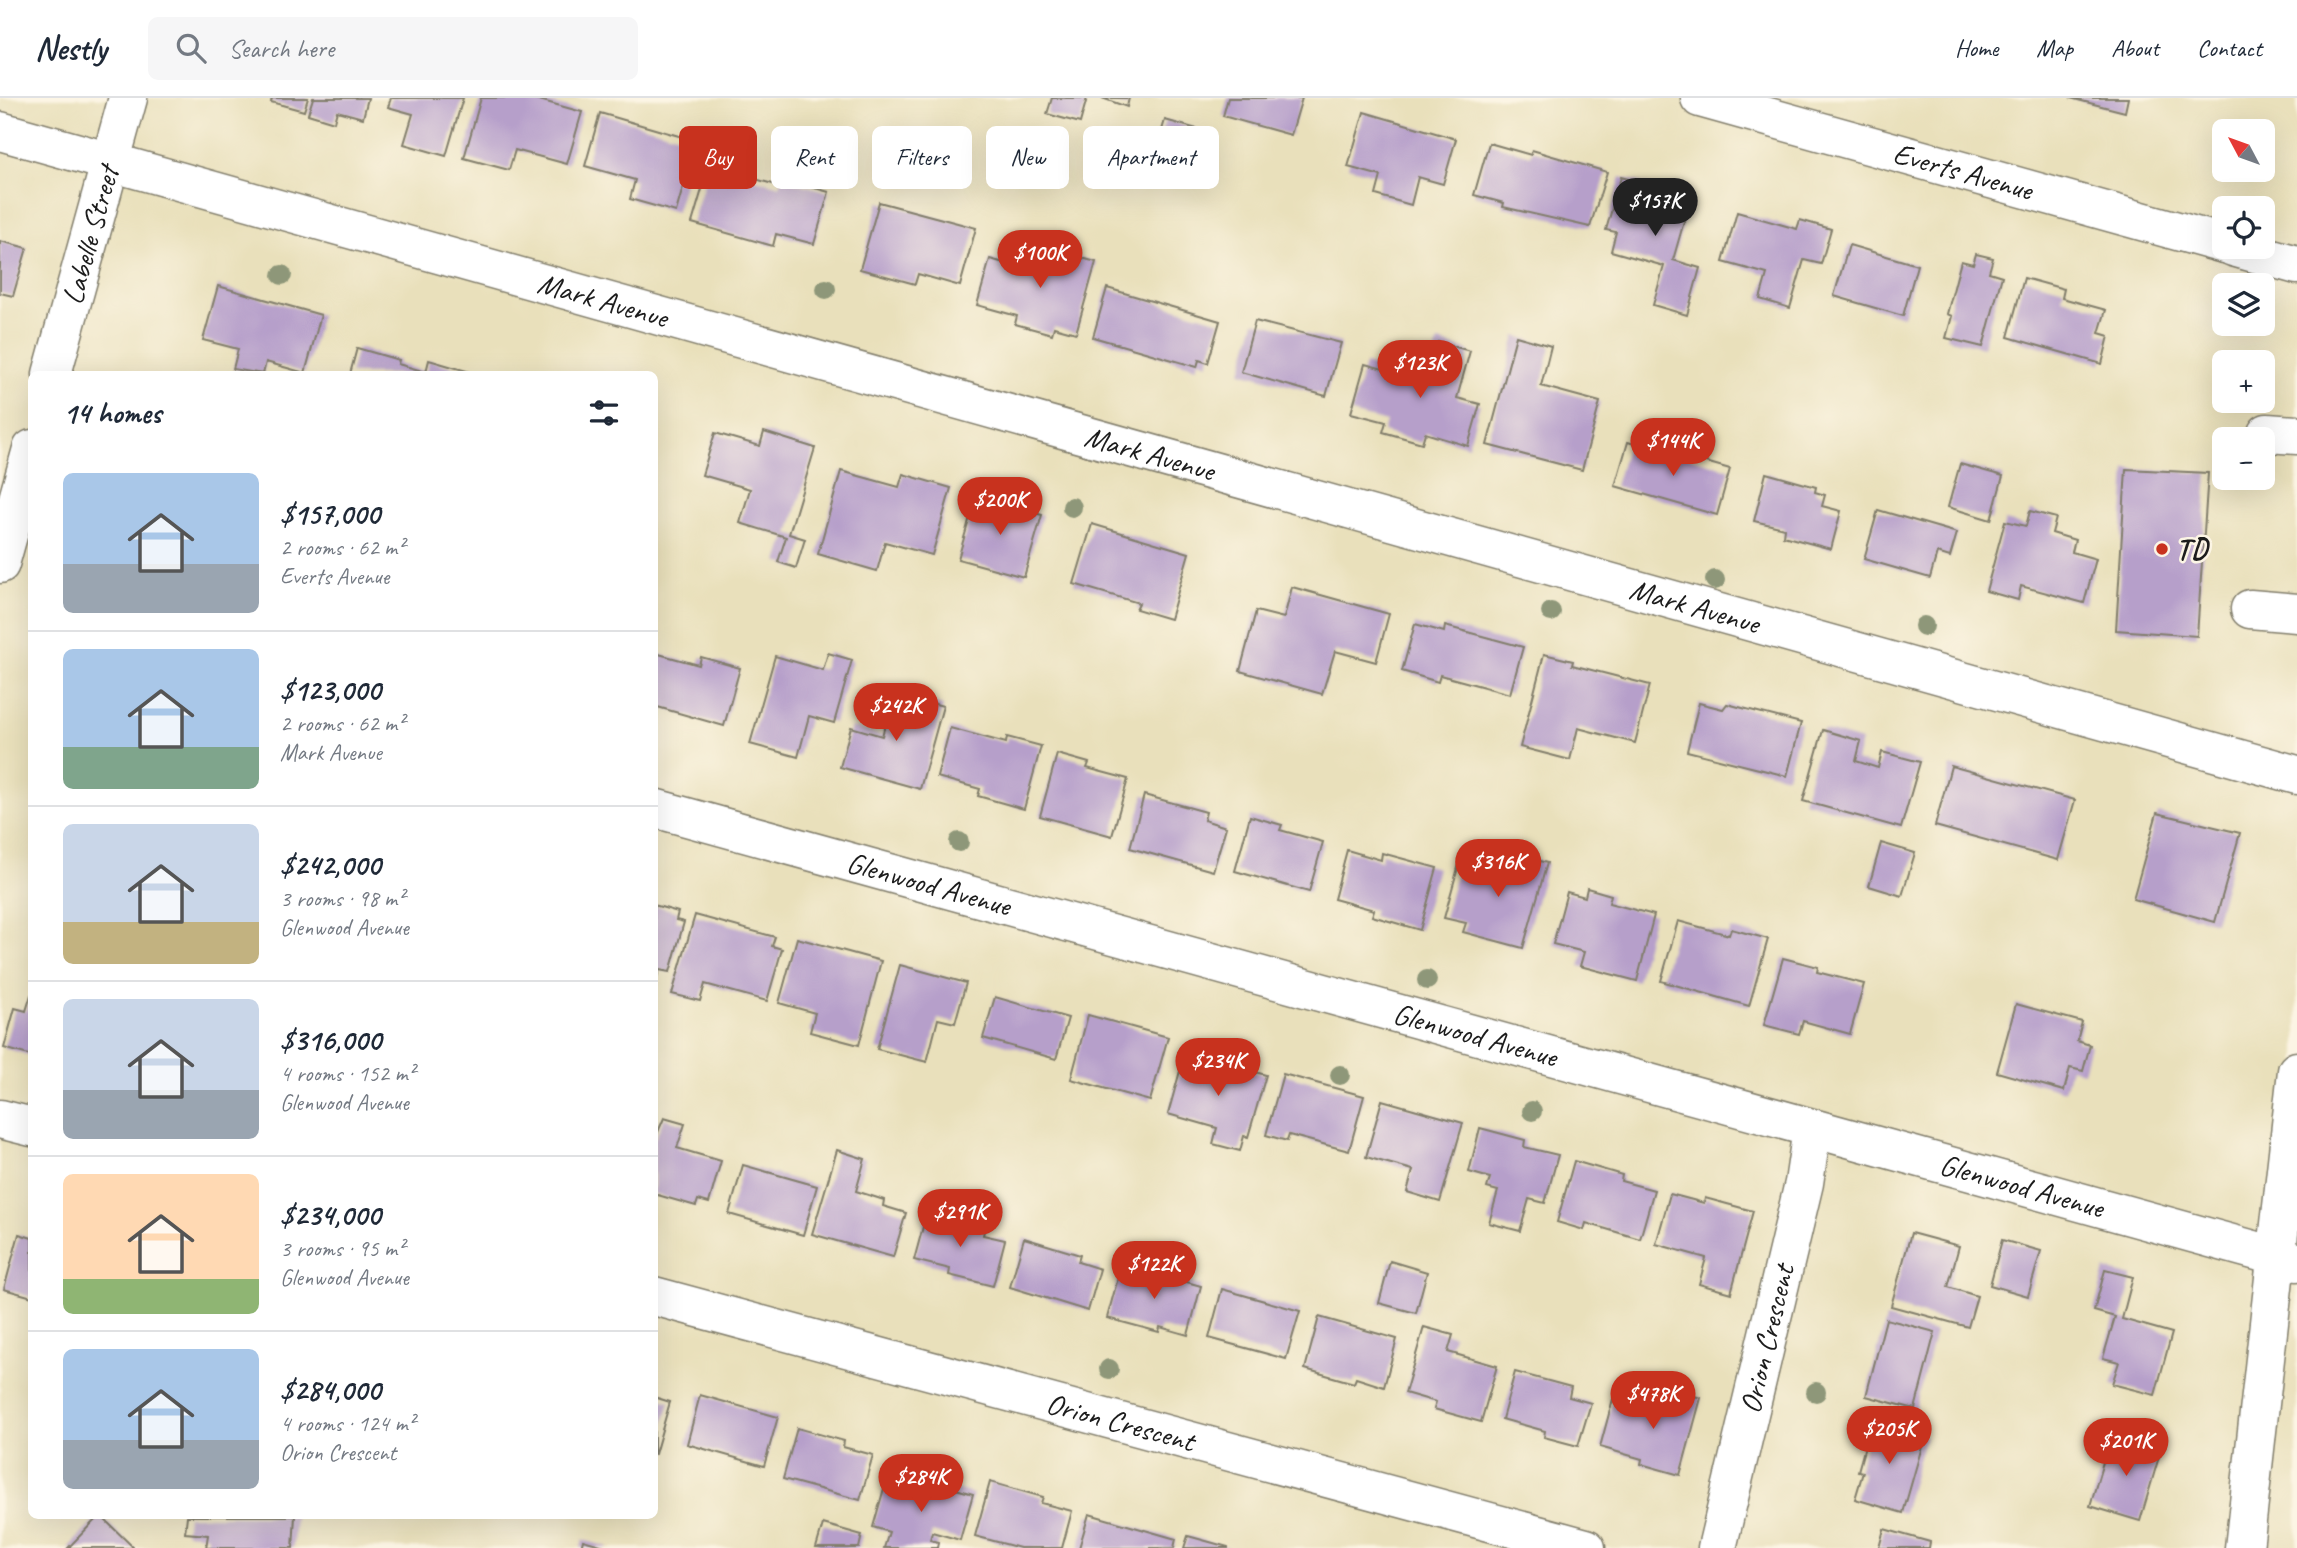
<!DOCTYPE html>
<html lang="en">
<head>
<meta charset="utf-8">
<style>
  body { margin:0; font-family:Caveat,sans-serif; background:#f6f6f7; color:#1f2937; height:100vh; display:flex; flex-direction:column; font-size:26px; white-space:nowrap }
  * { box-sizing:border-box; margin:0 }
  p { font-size:23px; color:#747a83 }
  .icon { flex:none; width:38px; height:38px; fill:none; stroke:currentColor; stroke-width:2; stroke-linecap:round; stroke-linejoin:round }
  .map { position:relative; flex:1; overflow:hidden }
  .sheet { position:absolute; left:28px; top:273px; width:630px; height:1148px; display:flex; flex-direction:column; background:#fff; border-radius:10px; box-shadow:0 7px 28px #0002 }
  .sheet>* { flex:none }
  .banner { position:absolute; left:679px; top:28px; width:665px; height:63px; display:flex; gap:14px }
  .needle { width:46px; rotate:311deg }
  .controls { position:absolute; left:2212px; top:21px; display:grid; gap:14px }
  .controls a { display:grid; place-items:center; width:63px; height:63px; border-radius:10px; background:#fff; box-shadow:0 7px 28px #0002; font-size:35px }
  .price { position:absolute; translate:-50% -60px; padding:0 16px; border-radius:24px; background:#c8321e; color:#fff; font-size:23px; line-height:46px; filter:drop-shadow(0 2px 4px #0008) }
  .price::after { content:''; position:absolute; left:50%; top:42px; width:21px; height:16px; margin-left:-10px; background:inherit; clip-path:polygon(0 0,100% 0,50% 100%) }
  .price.current { background:#222; color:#fff }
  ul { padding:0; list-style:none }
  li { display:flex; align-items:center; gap:21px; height:175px; padding:0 35px }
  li+li { border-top:2px solid #e0e1e3 }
  li span { display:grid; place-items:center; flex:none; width:196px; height:140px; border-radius:10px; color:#555 }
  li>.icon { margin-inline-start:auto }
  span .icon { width:84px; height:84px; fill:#fffc; stroke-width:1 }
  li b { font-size:30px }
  h2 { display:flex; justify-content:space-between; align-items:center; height:84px; padding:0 35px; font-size:30px }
  .pill { padding:0 24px; border-radius:10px; background:#fff; box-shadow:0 7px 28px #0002; font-size:24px; line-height:63px }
  .pill.current { background:#c8321e; color:#fff }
  header { display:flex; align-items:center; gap:42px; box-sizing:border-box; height:98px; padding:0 35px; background:#fff; border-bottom:2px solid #e0e1e3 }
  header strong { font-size:33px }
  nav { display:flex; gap:38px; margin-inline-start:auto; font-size:24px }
  .search { width:490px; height:63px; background:#f6f6f7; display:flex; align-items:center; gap:18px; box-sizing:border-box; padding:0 24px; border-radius:10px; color:#747a83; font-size:26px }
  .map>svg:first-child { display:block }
</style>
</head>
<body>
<header>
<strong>Nestly</strong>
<div class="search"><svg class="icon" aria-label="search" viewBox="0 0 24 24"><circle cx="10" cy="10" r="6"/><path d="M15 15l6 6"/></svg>Search here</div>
<nav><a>Home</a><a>Map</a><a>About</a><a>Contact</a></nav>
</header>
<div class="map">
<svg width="2297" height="1450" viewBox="0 0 2297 1450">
  <rect width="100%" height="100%" fill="#fcf5e5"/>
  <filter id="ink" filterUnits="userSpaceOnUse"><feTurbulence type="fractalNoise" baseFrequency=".0143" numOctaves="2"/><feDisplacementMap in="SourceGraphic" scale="14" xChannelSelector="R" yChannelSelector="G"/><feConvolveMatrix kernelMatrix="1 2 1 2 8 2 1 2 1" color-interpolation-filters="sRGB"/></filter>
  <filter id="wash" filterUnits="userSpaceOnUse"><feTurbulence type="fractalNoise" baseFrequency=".00686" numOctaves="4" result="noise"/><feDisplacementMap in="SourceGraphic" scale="28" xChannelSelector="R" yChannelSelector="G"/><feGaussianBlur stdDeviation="1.57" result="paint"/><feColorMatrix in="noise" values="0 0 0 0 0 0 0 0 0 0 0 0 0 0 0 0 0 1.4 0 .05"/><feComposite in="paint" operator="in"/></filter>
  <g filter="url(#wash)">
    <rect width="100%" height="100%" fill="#e9e0bb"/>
    <g id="blocks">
      <g fill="#b69fca">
        <polygon points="272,0 308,0 304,13 271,4"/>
        <polygon points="313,0 368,0 363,20 337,13 334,24 308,16"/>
        <polygon points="391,0 463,0 446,58 404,46 413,16 388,9"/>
        <polygon points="481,0 532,0 582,14 567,66 515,52 509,72 464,60"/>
        <polygon points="1052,0 1087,0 1080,25 1047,16"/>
        <polygon points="1102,0 1129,0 1127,9"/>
        <polygon points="1228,0 1302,0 1291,37 1223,18"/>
        <polygon points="2070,0 2128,0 2125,14"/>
        <polygon points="1364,14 1456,41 1443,86 1418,79 1411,107 1376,97 1381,78 1348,69"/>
        <polygon points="600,15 696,43 676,114 630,101 635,82 585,68"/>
        <polygon points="1165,22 1204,33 1192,73 1153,62"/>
        <polygon points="1489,45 1531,57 1532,52 1607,74 1590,129 1503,109 1504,105 1474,97"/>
        <polygon points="709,68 780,88 782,81 829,94 814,146 776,136 773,148 692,125"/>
        <polygon points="1621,79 1691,99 1673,162 1700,170 1687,217 1653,207 1664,168 1611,153 1616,134 1606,132"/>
        <polygon points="879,104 976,130 960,188 918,176 915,186 860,171"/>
        <polygon points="1737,114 1797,131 1800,122 1831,131 1821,166 1804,162 1790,210 1760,201 1767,176 1723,164"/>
        <polygon points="0,143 27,150 13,198 0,195"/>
        <polygon points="1036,147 1096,164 1076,235 1054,229 1052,236 1015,226 1017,218 977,207 990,161 1029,172"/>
        <polygon points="1849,147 1917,167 1903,218 1834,198"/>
        <polygon points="1976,156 1993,160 1989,174 2002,178 1983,249 1946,240 1952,218 1947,216 1961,163 1973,166"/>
        <polygon points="2024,180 2064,191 2062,200 2106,212 2099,235 2109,238 2102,266 2008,239"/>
        <polygon points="218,188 321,217 305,275 266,264 263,276 233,271 238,251 203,242"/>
        <polygon points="1107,190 1220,223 1208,265 1199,262 1197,269 1093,239"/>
        <polygon points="1255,223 1341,245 1326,298 1241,274"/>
        <polygon points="1516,238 1551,248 1541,288 1600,304 1582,372 1487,347"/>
        <polygon points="1438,244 1470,253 1457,300 1480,306 1468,348 1425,335 1422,345 1383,334 1386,324 1351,315 1365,266 1427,283"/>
        <polygon points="357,250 399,262 398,266 426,274 429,262 477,276 350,276"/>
        <polygon points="764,334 815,350 789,436 805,441 796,470 778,464 786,439 740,425 750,391 702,377 715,335 760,348"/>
        <polygon points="1628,344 1678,359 1681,345 1691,348 1688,359 1730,371 1717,417 1615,388"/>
        <polygon points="1960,366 2003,378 1991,422 1948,409"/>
        <polygon points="2126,371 2208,375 2197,538 2116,532"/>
        <polygon points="841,373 899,389 903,376 951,390 932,457 885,444 877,473 818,456"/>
        <polygon points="1766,375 1816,389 1815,394 1825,397 1822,408 1841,413 1831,451 1783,438 1784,430 1754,423"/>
        <polygon points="976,398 1042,417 1024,479 958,461"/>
        <polygon points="1878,412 1957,435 1950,459 1937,455 1930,480 1864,461"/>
        <polygon points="2030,413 2056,420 2052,435 2075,442 2072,454 2096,461 2084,505 2021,488 2018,502 1986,493 2005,423 2026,428"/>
        <polygon points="1092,426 1189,455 1170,521 1136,511 1139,505 1074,486"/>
        <polygon points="1292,489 1389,516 1376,564 1335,553 1322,596 1240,573 1256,513 1284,520"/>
        <polygon points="1415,526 1444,534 1445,528 1523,549 1510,596 1440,577 1438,584 1402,573"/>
        <polygon points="655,555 699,567 701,559 740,570 724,628 654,608"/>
        <polygon points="828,555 852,562 834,625 809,618 798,659 750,646 775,558 823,572"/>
        <polygon points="1544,556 1573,563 1572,567 1650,587 1635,645 1578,630 1570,662 1520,649"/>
        <polygon points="894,595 943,608 920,691 840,669 851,629 882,638"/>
        <polygon points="1699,605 1723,611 1727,606 1801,625 1787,678 1687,653"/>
        <polygon points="950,630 1006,645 1007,639 1041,648 1024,711 978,698 980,691 937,679"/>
        <polygon points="1823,632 1861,643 1856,663 1878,670 1882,654 1920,664 1901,730 1803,703"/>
        <polygon points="1057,656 1089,665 1087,670 1128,681 1112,738 1040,718"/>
        <polygon points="1951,668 2075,702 2058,762 1935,728"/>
        <polygon points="1144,697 1206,714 1204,722 1226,729 1213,773 1130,750"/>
        <polygon points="2157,715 2240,735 2215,824 2133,801"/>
        <polygon points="1250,718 1282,727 1280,732 1323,744 1309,794 1235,773"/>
        <polygon points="1881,745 1915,755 1902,798 1869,788"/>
        <polygon points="1347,752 1381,762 1382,755 1437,770 1420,832 1372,818 1374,812 1334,801"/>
        <polygon points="1502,753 1547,765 1523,850 1463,834 1466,825 1444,820 1459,766 1495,776"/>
        <polygon points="1587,790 1611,797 1609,805 1654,817 1637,883 1580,868 1584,854 1553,846 1567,794 1585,799"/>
        <polygon points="654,807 678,814 676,822 684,824 670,874 659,872 655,886"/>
        <polygon points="695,817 775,839 772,848 782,851 767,903 705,886 700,903 672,896"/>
        <polygon points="1678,823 1729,837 1731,831 1768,841 1749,908 1661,883"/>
        <polygon points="797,840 881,863 859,947 810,934 815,915 779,905"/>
        <polygon points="1783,860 1818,869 1817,874 1864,886 1850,936 1803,923 1799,936 1764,927"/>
        <polygon points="900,867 966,885 955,925 938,921 927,964 877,951"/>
        <polygon points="31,897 32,897 32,958 4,950 15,910 26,913"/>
        <polygon points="995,899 1068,920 1056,961 983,940"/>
        <polygon points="2016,906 2082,924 2077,943 2090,947 2083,973 2070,970 2064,993 1997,974"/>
        <polygon points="1088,917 1168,939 1150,1003 1071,981"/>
        <polygon points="1185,955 1266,977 1248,1039 1244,1038 1240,1053 1213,1046 1217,1030 1168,1016"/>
        <polygon points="1283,976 1364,998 1349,1053 1289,1037 1287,1043 1266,1037"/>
        <polygon points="1382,1002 1463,1025 1440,1104 1407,1094 1413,1072 1366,1059"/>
        <polygon points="664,1020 685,1026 677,1050 721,1063 709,1105 698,1102 696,1108 654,1096 654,1043"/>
        <polygon points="1480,1030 1525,1042 1524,1049 1558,1057 1545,1105 1529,1101 1520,1133 1489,1125 1498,1093 1487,1090 1490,1080 1469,1074"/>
        <polygon points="837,1052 865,1061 856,1093 884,1102 883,1108 906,1115 893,1159 812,1136"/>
        <polygon points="1574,1063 1622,1077 1621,1083 1654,1092 1640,1141 1586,1125 1584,1132 1557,1124"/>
        <polygon points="743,1067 817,1088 803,1137 729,1116"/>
        <polygon points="1670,1096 1704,1105 1705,1100 1753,1113 1731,1195 1699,1186 1706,1160 1656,1146"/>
        <polygon points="927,1114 985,1129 983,1137 1005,1142 993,1188 949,1177 950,1171 914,1162"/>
        <polygon points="1911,1135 1959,1148 1948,1189 1977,1198 1968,1229 1891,1208"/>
        <polygon points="19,1136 32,1140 32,1199 4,1191"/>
        <polygon points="1024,1140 1080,1157 1078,1164 1100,1171 1088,1213 1010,1189"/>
        <polygon points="2002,1142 2041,1153 2028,1198 1990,1187"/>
        <polygon points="1390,1163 1427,1174 1416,1215 1379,1205"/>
        <polygon points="1122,1166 1201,1188 1188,1237 1160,1229 1159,1234 1107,1220"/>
        <polygon points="2105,1172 2133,1179 2122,1221 2172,1235 2155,1297 2112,1286 2119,1264 2103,1260 2115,1219 2094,1213"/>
        <polygon points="1222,1191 1300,1213 1286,1261 1209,1240"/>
        <polygon points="1319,1219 1397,1241 1384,1289 1356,1280 1354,1285 1305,1271"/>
        <polygon points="1886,1221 1935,1234 1915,1311 1866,1298"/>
        <polygon points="1424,1229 1453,1237 1448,1254 1497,1268 1481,1324 1434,1311 1436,1304 1405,1295"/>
        <polygon points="1515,1274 1571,1289 1569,1299 1591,1305 1578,1348 1544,1339 1545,1333 1502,1321"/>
        <polygon points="1669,1291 1701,1300 1680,1377 1641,1366 1642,1361 1600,1349 1613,1301 1663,1314"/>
        <polygon points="700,1297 778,1319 764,1368 687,1346"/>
        <polygon points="654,1299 670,1304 655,1356 654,1356"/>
        <polygon points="1872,1323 1925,1338 1903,1415 1855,1401 1863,1374 1858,1373"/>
        <polygon points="797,1330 844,1343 843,1349 873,1357 860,1402 783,1381"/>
        <polygon points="2111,1337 2161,1352 2140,1423 2090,1408"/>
        <polygon points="887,1380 923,1390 925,1382 973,1396 960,1442 932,1434 930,1442 938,1444 937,1450 884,1450 889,1434 873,1429"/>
        <polygon points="990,1384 1043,1399 1041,1405 1072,1413 1062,1450 1020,1450 975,1438"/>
        <polygon points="1089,1416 1176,1441 1174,1450 1079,1450"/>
        <polygon points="99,1418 101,1418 134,1450 68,1450"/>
        <polygon points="187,1418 295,1418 293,1450 206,1450 208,1437 185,1435"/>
        <polygon points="823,1426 862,1437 859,1450 816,1450"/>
        <polygon points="1884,1431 1930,1444 1929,1450 1879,1450"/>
        <polygon points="1188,1438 1228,1449 1228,1450 1184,1450"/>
        <polygon points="583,1442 608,1449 607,1450 581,1450"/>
      </g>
    </g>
  </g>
  <g filter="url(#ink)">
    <use href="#blocks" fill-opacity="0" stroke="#827e6c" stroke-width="2"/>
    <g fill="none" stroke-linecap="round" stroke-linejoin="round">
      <defs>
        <g id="minor">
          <path id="s1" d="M1700,0L2224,146"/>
          <path id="s2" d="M0,33L2297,677"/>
          <polyline points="2233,149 2297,167"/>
          <path id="s3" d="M52,276L128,0"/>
          <polyline points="2267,335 2297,337"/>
          <polyline points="0,466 32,351"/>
          <polyline points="2250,511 2297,515"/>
          <path id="s4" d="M654,710L2297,1164"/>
          <polyline points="0,1021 32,1029"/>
          <path id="s5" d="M654,1198L1586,1450"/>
          <path id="s6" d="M1717,1450L1804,1085L1812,1031"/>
          <polyline points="2244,1450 2297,973"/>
        </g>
      </defs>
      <use href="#minor" stroke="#827e6c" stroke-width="41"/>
      <use href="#minor" stroke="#fff" stroke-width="38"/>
    </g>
    <g fill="#8e9779">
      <circle cx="282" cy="177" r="10"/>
      <circle cx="826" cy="191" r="10"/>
      <circle cx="1072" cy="409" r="10"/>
      <circle cx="1715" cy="482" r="10"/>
      <circle cx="1551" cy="514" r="10"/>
      <circle cx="1924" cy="528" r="10"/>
      <circle cx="959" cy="744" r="10"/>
      <circle cx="1427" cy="882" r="10"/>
      <circle cx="1340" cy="977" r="10"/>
      <circle cx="1532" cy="1013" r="10"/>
      <circle cx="1109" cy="1271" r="10"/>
      <circle cx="1816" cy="1294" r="10"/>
    </g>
  </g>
  <circle fill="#c8321e" stroke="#fcf5e5" stroke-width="2.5" cx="2162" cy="451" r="7"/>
  <g text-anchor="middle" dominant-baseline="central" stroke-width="5" stroke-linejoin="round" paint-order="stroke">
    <g font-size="30" fill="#1c1c1c" stroke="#fcf5e5">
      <text stroke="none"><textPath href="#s1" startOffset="273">Everts Avenue</textPath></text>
      <text stroke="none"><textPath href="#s3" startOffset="144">Labelle Street</textPath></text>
      <text stroke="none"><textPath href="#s2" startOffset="626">Mark Avenue</textPath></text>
      <text stroke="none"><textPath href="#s2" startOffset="1194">Mark Avenue</textPath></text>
      <text stroke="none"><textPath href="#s2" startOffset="1760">Mark Avenue</textPath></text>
      <text stroke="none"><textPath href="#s4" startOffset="285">Glenwood Avenue</textPath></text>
      <text stroke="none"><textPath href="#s4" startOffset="852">Glenwood Avenue</textPath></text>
      <text stroke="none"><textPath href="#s4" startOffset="1419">Glenwood Avenue</textPath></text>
      <text stroke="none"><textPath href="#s6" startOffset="215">Orion Crescent</textPath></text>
      <text stroke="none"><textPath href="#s5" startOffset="483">Orion Crescent</textPath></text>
    </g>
    <g font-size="30" font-weight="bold" fill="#1c1c1c" stroke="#fcf5e5" text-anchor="start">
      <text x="2176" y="451">TD</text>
    </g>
  </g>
</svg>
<div class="controls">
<a><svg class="needle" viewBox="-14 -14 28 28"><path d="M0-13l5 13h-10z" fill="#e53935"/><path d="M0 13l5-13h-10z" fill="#747a83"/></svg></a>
<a><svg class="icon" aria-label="locate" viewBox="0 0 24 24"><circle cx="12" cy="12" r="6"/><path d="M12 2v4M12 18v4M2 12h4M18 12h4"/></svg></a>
<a><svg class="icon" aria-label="layers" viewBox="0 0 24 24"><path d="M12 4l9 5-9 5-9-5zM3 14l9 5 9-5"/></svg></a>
<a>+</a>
<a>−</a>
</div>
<b class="price current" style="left:1655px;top:140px">$157K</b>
<b class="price" style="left:1040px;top:192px">$100K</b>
<b class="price" style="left:1420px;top:302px">$123K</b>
<b class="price" style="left:1673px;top:380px">$144K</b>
<b class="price" style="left:1000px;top:439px">$200K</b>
<b class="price" style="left:896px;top:645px">$242K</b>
<b class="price" style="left:1498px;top:801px">$316K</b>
<b class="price" style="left:1218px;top:1000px">$234K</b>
<b class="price" style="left:960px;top:1151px">$291K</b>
<b class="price" style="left:1154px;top:1203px">$122K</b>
<b class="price" style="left:1653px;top:1333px">$478K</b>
<b class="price" style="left:1889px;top:1368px">$205K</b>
<b class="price" style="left:2126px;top:1380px">$201K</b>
<b class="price" style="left:921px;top:1416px">$284K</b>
<div class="banner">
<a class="pill current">Buy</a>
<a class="pill">Rent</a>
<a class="pill">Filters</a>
<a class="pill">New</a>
<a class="pill">Apartment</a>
</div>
<section class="sheet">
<h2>14 homes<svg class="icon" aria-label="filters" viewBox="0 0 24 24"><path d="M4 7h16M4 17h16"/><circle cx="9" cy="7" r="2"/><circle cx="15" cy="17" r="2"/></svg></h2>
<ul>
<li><span style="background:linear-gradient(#a9c7e8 65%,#9aa5b1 0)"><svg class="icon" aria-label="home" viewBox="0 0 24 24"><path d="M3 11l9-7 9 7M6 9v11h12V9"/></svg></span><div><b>$157,000</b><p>2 rooms · 62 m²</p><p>Everts Avenue</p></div></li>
<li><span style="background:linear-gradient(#a9c7e8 70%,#7fa58c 0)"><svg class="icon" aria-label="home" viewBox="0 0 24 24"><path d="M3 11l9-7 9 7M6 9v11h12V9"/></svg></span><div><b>$123,000</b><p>2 rooms · 62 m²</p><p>Mark Avenue</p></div></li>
<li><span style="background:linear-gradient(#c9d6e8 70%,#c2b280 0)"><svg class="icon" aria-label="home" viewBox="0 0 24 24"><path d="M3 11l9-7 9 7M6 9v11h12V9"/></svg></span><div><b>$242,000</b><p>3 rooms · 98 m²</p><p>Glenwood Avenue</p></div></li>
<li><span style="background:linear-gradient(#c9d6e8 65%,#9aa5b1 0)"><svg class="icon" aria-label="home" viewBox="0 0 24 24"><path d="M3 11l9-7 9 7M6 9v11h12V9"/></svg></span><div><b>$316,000</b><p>4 rooms · 152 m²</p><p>Glenwood Avenue</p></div></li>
<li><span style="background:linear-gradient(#ffd9b3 75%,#8fb573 0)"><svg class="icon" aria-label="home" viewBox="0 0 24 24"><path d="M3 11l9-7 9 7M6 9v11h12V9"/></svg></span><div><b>$234,000</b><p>3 rooms · 95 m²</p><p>Glenwood Avenue</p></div></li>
<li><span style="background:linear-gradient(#a9c7e8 65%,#9aa5b1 0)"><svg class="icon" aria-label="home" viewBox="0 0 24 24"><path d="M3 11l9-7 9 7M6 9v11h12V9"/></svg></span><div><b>$284,000</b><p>4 rooms · 124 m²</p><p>Orion Crescent</p></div></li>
</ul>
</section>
</div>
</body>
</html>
